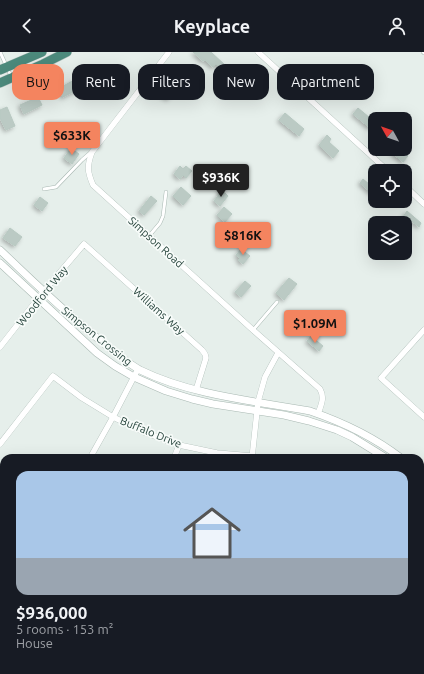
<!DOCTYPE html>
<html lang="en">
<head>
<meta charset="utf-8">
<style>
  body { margin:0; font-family:Ubuntu,sans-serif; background:#20242c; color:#f1f3f6; height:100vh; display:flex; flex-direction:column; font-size:15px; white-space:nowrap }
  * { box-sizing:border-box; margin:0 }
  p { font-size:13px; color:#9ea1a6 }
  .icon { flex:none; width:22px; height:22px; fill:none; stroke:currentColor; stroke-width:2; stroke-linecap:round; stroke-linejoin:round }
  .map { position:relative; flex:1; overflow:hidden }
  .details { position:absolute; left:0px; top:402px; width:424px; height:220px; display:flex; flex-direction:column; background:#171b24; border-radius:12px 12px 0 0; box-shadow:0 4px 16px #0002 }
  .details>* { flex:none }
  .top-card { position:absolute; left:12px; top:12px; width:400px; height:36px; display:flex; gap:8px }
  .needle { width:26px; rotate:310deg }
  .tools { position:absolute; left:368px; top:60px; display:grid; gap:8px }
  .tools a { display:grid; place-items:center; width:44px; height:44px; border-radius:8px; background:#171b24; box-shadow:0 4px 16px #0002; font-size:20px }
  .price { position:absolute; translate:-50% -34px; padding:0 9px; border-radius:4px; background:#f4845f; color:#111; font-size:13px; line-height:26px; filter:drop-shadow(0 1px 2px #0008) }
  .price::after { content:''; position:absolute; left:50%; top:24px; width:12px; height:9px; margin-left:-6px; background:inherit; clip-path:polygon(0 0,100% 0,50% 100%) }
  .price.on { background:#222; color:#fff }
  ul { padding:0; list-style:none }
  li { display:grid; align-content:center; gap:8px; height:212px; padding:0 16px }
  li span { display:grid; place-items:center; height:124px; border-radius:12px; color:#555 }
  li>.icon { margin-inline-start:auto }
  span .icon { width:72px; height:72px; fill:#fffc; stroke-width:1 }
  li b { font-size:17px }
  .tag { padding:0 14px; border-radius:12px; background:#171b24; box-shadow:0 4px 16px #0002; font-size:14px; line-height:36px }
  .tag.on { background:#f4845f; color:#111 }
  header { display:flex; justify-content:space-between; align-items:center; height:52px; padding:0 16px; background:#171b24; font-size:18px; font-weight:600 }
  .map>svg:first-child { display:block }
</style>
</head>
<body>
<header><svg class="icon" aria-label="back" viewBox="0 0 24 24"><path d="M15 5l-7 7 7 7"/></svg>Keyplace<svg class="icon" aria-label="person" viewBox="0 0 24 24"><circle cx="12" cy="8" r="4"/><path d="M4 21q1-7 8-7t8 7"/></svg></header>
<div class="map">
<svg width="424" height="622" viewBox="0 0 424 622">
  <defs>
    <filter id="shadow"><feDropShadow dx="-2" dy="2" stdDeviation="2" flood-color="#0004"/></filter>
  </defs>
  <rect width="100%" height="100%" fill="#e6efeb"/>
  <g fill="#bbcac4" stroke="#b8c9c2" filter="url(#shadow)">
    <polygon points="193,0 211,0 226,14 222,18 216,12 213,15 205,8 203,9"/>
    <polygon points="110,15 114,22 99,30 95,22"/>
    <polygon points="326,27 335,35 329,43 320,35"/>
    <polygon points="74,28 79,37 63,45 58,37"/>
    <polygon points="170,31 177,37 168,47 161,42"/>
    <polygon points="38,45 42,53 24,62 20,53"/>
    <polygon points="7,55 15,74 6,78 0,66 0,58"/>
    <polygon points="358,56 375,70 370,76 353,62"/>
    <polygon points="285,61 304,77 299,84 279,68"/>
    <polygon points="76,73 81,78 69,90 64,85"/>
    <polygon points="327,83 331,87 329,90 339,99 333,106 319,93"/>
    <polygon points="71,96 79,102 72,112 64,106"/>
    <polygon points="395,97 400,97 408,104 403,110 392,101"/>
    <polygon points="180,114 183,117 186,114 192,119 186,126 183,123 180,127 174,122"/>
    <polygon points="363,127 375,137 375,144 360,131"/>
    <polygon points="181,135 191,144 183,153 173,144"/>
    <polygon points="222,138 228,144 220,154 214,149"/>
    <polygon points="151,144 157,149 144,163 139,159"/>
    <polygon points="40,145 48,151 42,159 34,153"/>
    <polygon points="224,155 232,162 225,170 217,163"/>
    <polygon points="407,159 421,171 419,175 409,167 406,170 402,166"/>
    <polygon points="10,176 22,185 15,194 3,186"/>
    <polygon points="241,197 250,204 243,212 238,208 240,206 236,203"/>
    <polygon points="289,226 297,232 284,248 276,241"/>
    <polygon points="245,229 251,234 241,245 235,240"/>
    <polygon points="311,284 323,294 319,299 307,289"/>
  </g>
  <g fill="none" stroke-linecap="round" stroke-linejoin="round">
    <defs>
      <g id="service">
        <polyline points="0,0 11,24"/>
        <polyline points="423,0 424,1"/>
        <polyline points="44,137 56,135 82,108 90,101"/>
        <polyline points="149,184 160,171 163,164 166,140"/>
        <polyline points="253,278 277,250"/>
        <polyline points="420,502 424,498"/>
        <polyline points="311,622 315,618"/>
      </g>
      <g id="minor">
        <path d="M169,0L92,100C87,114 87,119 93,133L253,278L320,337C325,346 321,353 318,362"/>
        <polyline points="258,0 388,119"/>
        <polyline points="405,134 424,152"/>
        <polyline points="424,278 381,326 424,365"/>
        <polyline points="0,295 44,239 84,192 202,298 205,302 206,306 196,338"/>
        <polyline points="0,392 53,324 82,346 113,365 146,381 179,393 217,401 252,404 260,406"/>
        <polyline points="90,406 113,365 138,317"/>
        <polyline points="174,406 179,393"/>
        <polyline points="252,406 258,350 265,325 278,301"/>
        <polyline points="0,486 4,490"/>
        <polyline points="32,618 36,622"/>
        <polyline points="257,618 262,622"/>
        <polyline points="106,622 110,618"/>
        <polyline points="211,622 215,618"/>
      </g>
      <g id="tertiary">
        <path d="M0,198C33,229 65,261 101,289C113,299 126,310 140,318C191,343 254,349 310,359C342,370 374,385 401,406"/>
        <polyline points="0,211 97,301 115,314 134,325 166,339 192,347 213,352 284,363 309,369 337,378 352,385 386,406"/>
        <polyline points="420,422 424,426"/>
        <polyline points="420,430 424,432"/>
      </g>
      <g id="trunk">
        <polyline points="0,18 42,0"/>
        <polyline points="0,31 43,12 67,0"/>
      </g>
    </defs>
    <use href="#service" stroke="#a8b8b2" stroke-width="4"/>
    <use href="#minor" stroke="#a8b8b2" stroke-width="6"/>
    <use href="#tertiary" stroke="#a8b8b2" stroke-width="8"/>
    <use href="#trunk" stroke="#c2cac8" stroke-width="10"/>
    <use href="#service" stroke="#fff" stroke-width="3"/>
    <use href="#minor" stroke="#fff" stroke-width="5.5"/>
    <use href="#tertiary" stroke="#fff" stroke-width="7"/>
    <use href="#trunk" stroke="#4c8a7c" stroke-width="9"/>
  </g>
  <g text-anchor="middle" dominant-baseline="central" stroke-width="3.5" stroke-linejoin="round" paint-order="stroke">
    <g font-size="11" fill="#24423a" stroke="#f7fbf9">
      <text transform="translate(156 190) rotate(42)">Simpson Road</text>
      <text transform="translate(42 244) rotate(-51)">Woodford Way</text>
      <text transform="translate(159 259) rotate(42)">Williams Way</text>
      <text transform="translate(97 284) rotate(39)">Simpson Crossing</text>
      <text transform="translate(151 380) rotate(22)">Buffalo Drive</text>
    </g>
  </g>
</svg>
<div class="tools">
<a><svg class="needle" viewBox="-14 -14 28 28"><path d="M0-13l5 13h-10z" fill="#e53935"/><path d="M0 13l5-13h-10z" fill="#9ea1a6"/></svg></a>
<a><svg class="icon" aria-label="locate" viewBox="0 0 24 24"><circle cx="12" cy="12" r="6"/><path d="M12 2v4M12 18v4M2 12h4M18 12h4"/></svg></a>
<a><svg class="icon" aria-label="layers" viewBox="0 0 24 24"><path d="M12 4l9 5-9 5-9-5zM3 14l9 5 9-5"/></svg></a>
</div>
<b class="price" style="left:72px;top:104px">$633K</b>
<b class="price on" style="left:221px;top:146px">$936K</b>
<b class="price" style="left:243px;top:204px">$816K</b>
<b class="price" style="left:315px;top:292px">$1.09M</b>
<div class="top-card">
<a class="tag on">Buy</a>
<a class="tag">Rent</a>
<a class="tag">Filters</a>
<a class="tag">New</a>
<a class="tag">Apartment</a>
</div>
<section class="details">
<ul>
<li><span style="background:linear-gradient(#a9c7e8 70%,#9aa5b1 0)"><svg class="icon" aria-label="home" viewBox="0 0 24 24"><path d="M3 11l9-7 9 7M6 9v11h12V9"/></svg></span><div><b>$936,000</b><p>5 rooms · 153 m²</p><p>House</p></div></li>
</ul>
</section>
</div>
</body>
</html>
